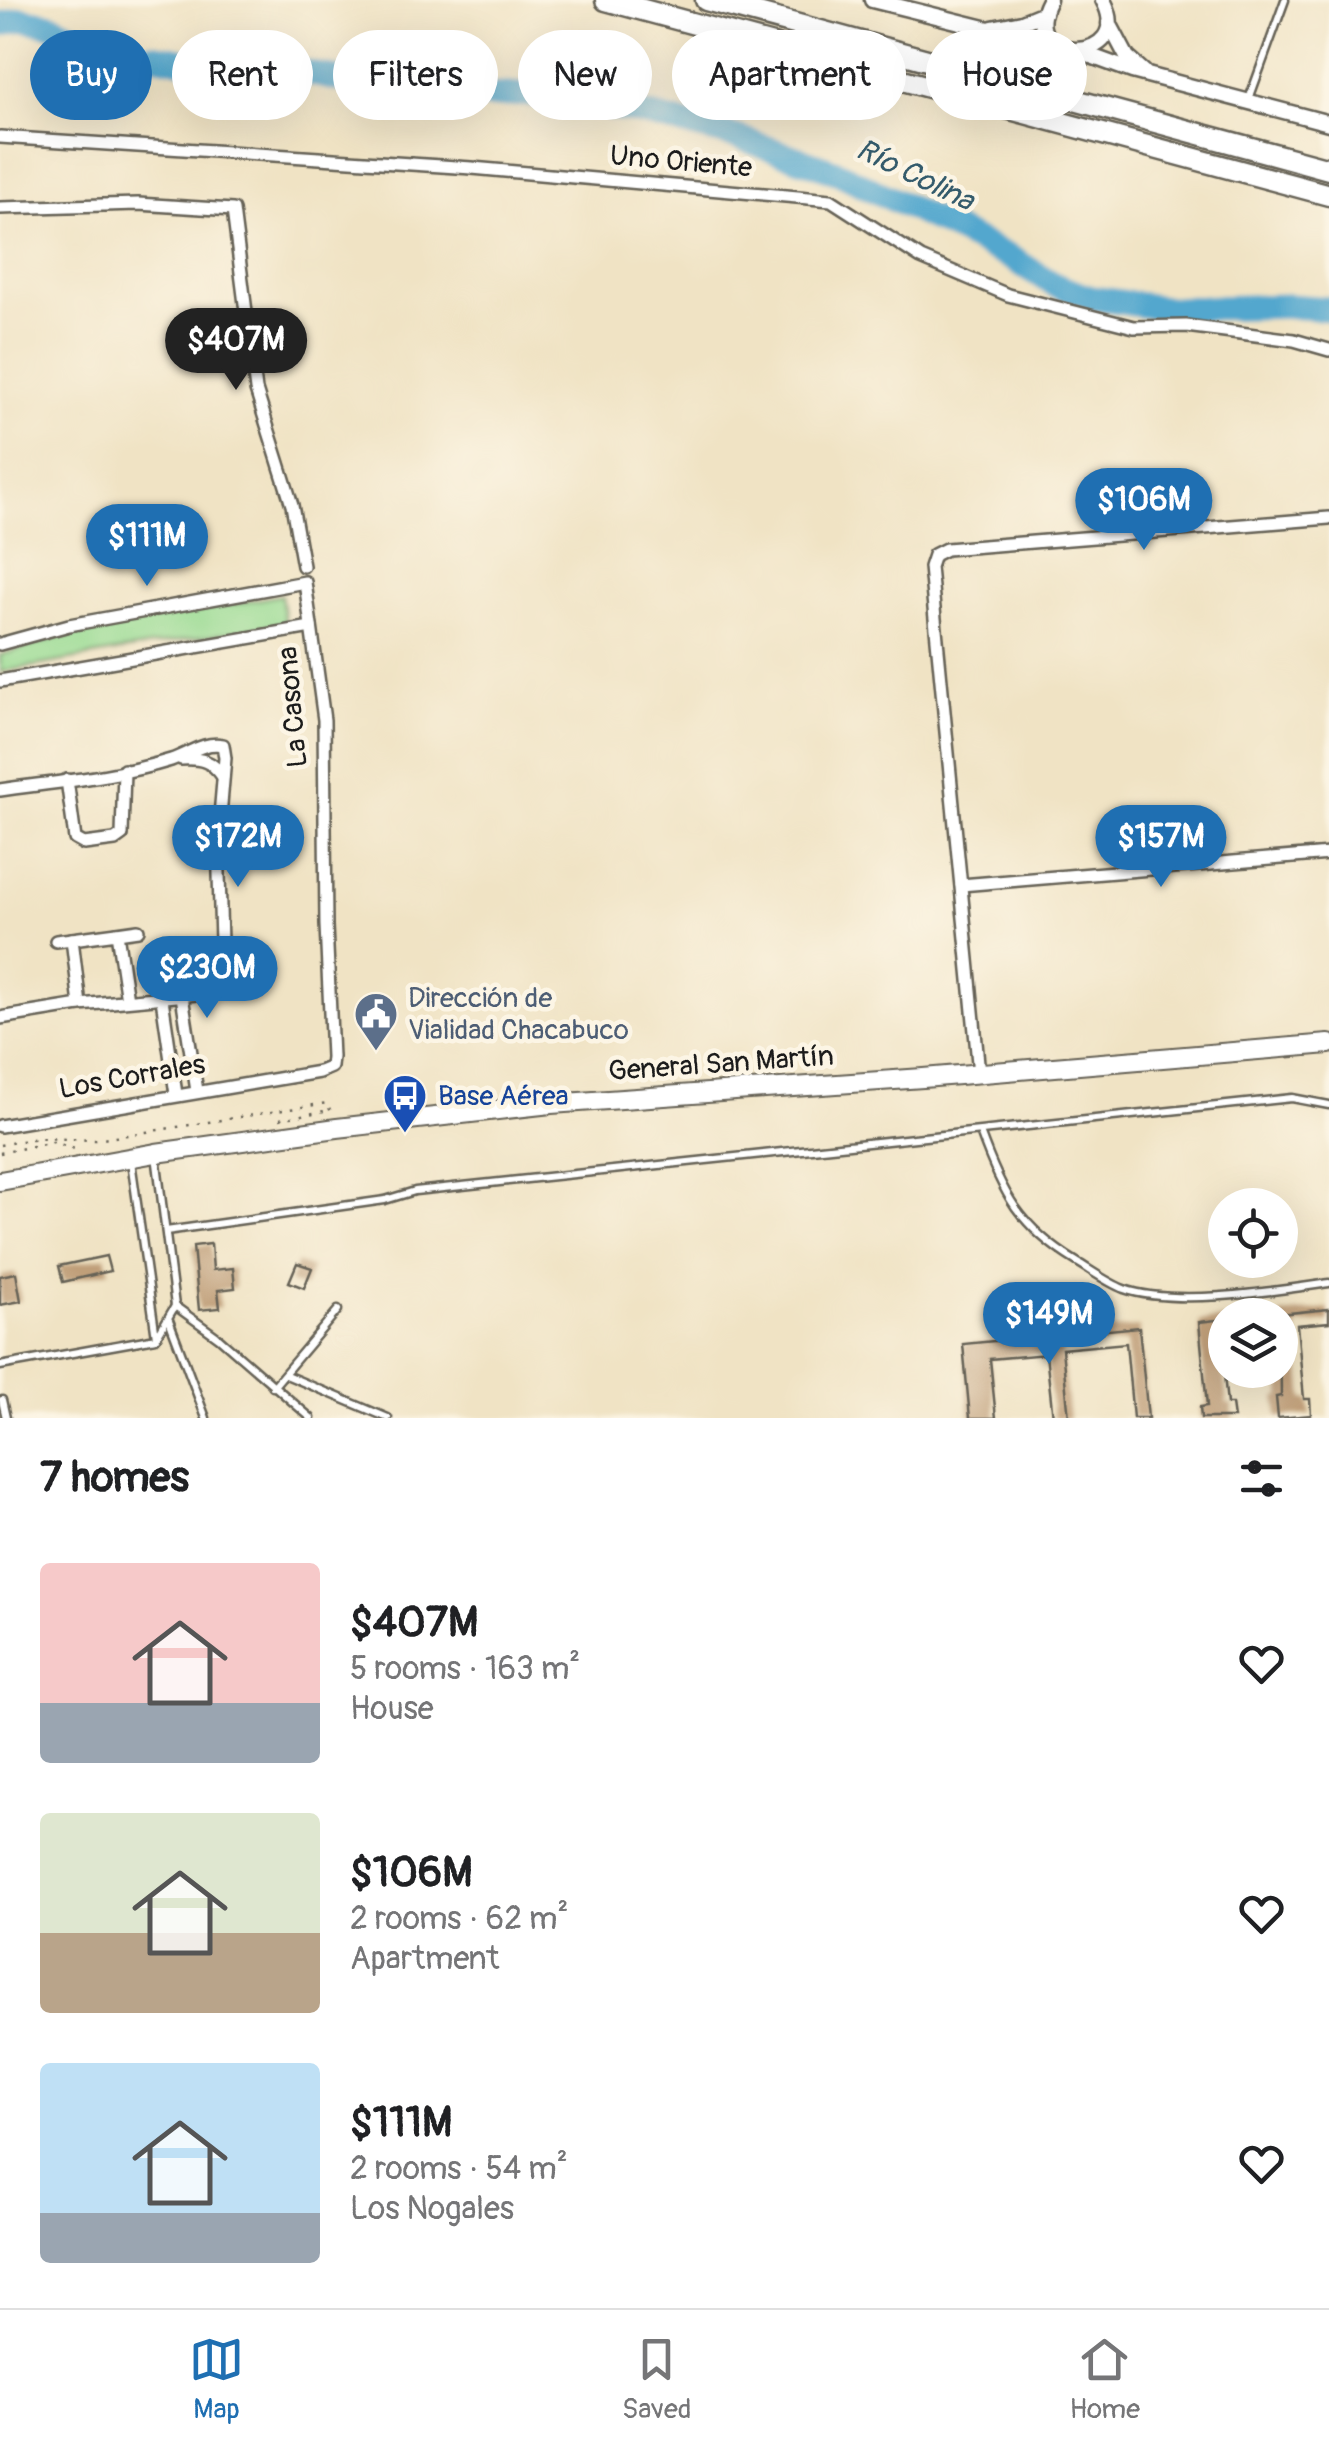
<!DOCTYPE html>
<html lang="en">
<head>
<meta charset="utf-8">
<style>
  body { margin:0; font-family:Pangolin,sans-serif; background:#f2f2f2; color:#202124; height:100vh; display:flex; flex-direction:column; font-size:38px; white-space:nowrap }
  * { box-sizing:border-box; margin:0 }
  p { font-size:32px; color:#757577 }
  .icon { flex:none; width:55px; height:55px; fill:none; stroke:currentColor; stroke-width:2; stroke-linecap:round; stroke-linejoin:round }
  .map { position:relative; height:1418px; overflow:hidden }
  .details { display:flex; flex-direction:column; background:#fff; flex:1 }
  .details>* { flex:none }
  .banner { position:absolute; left:30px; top:30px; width:1270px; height:90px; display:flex; gap:20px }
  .controls { position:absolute; left:1208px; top:1188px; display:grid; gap:20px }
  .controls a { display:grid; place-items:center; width:90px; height:90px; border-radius:50%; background:#fff; box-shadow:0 10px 40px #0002; font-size:50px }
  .price { position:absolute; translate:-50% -85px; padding:0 22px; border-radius:35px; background:#1f6fb2; color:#fff; font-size:32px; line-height:65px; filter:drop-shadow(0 2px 5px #0008) }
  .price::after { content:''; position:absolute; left:50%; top:60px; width:30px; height:22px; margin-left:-15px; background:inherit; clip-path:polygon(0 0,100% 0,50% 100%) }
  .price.current { background:#222; color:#fff }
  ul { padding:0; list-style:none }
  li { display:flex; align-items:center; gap:30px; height:250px; padding:0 40px }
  li span { display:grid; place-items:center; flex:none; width:280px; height:200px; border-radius:10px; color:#555 }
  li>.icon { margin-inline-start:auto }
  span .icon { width:120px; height:120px; fill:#fffc; stroke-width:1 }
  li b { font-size:42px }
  h2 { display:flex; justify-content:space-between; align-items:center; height:120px; padding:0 40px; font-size:42px }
  .chip { padding:0 35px; border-radius:45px; background:#fff; box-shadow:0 10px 40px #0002; font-size:35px; line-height:90px }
  .chip.current { background:#1f6fb2; color:#fff }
  .tabs { display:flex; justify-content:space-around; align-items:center; height:140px; border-top:2px solid #e0e0e0; background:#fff; font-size:28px; color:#757577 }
  .tabs a { display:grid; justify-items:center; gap:5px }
  .tabs .current { color:#1f6fb2 }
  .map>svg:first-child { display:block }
</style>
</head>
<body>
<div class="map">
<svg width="1329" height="1418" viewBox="0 0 1329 1418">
  <rect width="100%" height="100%" fill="#fcf5e5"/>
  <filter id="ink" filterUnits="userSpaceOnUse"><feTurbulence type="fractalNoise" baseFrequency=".01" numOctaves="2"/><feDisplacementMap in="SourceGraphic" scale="20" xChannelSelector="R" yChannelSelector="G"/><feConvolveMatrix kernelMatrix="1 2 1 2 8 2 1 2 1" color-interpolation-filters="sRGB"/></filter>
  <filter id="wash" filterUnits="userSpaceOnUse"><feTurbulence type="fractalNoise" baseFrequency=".0048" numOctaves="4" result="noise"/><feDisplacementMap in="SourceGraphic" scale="40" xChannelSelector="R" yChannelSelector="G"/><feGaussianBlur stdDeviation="2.25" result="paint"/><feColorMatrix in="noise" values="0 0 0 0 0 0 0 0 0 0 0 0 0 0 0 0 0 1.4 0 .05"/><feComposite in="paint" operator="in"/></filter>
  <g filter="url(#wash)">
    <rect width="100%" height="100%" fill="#f0e3c4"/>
    <polygon fill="#97da91" stroke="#5a7b56" stroke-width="2.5" points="281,595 285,623 0,672 0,655 60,637"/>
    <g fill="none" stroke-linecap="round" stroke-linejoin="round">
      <polyline stroke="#52a7ce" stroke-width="25" points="0,25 22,19 52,25 71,34 96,54 112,59 152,55 209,65 255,62 384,89 489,96 522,94 634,112 737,137 837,172 1011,258 1055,285 1091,298 1171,309 1288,306 1329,309"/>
    </g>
    <g id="blocks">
      <g fill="#c09f79">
        <polygon points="211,1244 213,1270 233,1268 235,1288 218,1290 220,1308 199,1310 193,1246"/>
        <polygon points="106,1256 110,1271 63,1282 59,1266"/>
        <polygon points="297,1263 312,1268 304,1288 289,1282"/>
        <polygon points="16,1273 21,1301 0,1305 0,1276"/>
        <polygon points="1329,1309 1329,1322 1297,1325 1304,1399 1310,1399 1311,1415 1278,1418 1276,1397 1281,1396 1280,1314"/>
        <polygon points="1225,1319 1225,1335 1220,1336 1227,1404 1232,1404 1234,1418 1201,1418 1200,1407 1207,1406 1199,1322"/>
        <polygon points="1139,1327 1148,1418 1133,1418 1126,1343 1062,1349 1069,1418 1053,1418 1046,1354 990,1359 996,1418 970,1418 963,1344"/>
      </g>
    </g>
  </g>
  <g filter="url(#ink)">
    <use href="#blocks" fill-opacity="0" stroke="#666257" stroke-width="2.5"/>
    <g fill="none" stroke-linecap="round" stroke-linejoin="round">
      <defs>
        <g id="service">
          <polyline points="1249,99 1285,0"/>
          <path d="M980,1132C1002,1193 1020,1228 1077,1262C1092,1271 1108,1283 1124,1289C1176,1307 1274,1291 1329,1283"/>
          <polyline points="131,1161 156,1337"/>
          <polyline points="166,1231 385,1200 415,1191 1292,1098 1329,1105"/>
          <polyline points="175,1306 219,1338 311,1418"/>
          <polyline points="169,1320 206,1418"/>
          <polyline points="0,1366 156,1338 175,1306 156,1155"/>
          <polyline points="286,1375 388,1418"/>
          <polyline points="273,1387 338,1310"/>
          <polyline points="2,1400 6,1418"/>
        </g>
        <g id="minor">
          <polyline points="0,137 472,168 831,200 921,258 1008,295 1134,327 1186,326 1294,340 1329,350"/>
          <polyline points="0,208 138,204 233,210 256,390 292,505 303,566"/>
          <polyline points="0,644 69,625 305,582 324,720 326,925 332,1057 331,1067 319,1072 0,1126"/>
          <polyline points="0,681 311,627"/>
          <path d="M181,759C200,758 212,760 223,777"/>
          <polyline points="67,780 75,839 84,844 115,840 122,835 124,770"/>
          <path d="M0,790C56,782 116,777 171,760C189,754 204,741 223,745L225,758L218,839L222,977L208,993L80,1005L0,1018"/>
          <polyline points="961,885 1329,854"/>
          <polyline points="117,933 138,930"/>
          <polyline points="56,941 72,939"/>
          <polyline points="182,996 197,1091"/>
          <polyline points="162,999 176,1094"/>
          <polyline points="80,1005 72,939 117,933 127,1000"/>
          <polyline points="979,1073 930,567 934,555 946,549 1329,518"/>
        </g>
        <g id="tertiary">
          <polyline points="872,0 1057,46"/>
          <path d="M1049,0C1013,67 1139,66 1103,0"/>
          <polyline points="1109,23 1127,57 1144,72"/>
          <polyline points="992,28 1022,22 1044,13"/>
          <polyline points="1080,52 1132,71 1329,123"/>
        </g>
        <polyline id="primary" points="0,1181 156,1153 337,1128 551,1104 923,1078 1329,1044"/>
        <g id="motorway">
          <polyline points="606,0 1329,195"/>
          <polyline points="706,0 1329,169"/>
        </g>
      </defs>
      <use href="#service" stroke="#666257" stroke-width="11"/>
      <use href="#minor" stroke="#666257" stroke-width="16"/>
      <use href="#tertiary" stroke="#666257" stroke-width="19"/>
      <use href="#primary" stroke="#666257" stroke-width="22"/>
      <use href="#motorway" stroke="#666257" stroke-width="25"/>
      <g stroke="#666257" stroke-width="2.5" stroke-dasharray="2.5 8" stroke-linecap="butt">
        <polyline points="280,1119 330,1110"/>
        <polyline points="0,1145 37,1138 96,1140 327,1103 332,1114"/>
        <polyline points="0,1153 53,1142 81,1151"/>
      </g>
      <use href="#service" stroke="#fff" stroke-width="6"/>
      <use href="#minor" stroke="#fff" stroke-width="11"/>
      <use href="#tertiary" stroke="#fff" stroke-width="14"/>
      <use href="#primary" stroke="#fff" stroke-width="18"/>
      <use href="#motorway" stroke="#fff" stroke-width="20"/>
    </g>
  </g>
  <defs>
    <symbol id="civic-pin" viewBox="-11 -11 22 30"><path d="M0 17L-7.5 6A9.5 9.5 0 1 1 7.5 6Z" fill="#5c6f8a" stroke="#fcf5e5"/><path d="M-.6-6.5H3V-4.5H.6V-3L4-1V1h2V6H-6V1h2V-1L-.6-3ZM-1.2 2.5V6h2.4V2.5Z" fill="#fff"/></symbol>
    <symbol id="bus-pin" viewBox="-11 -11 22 30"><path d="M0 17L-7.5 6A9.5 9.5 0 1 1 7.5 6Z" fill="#1a4fb4" stroke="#fcf5e5"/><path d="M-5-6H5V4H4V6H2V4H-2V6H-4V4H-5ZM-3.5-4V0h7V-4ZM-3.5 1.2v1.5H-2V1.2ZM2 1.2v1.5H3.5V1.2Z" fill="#fff"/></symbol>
  </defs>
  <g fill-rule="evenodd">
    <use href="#civic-pin" x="351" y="989" width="50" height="68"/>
    <use href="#bus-pin" x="380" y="1071" width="50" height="68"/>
  </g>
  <g text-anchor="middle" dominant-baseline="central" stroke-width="9" stroke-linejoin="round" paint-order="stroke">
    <g font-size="28" fill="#1c1c1c" stroke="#fcf5e5">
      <text transform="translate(681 162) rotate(5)">Uno Oriente</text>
      <text transform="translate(293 707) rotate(-95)">La Casona</text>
      <text transform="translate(721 1064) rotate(-4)">General San Martín</text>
      <text transform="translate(132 1077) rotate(-10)">Los Corrales</text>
    </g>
    <g font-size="28" fill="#4e5e75" stroke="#fcf5e5" text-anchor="start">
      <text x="408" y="998">Dirección de<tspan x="408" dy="32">Vialidad Chacabuco</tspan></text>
    </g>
    <g font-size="28" fill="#164399" stroke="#fcf5e5" text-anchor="start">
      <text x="438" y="1096">Base Aérea</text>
    </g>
    <g font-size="30" font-style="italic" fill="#345b6c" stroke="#fcf5e5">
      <text transform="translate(915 175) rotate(26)">Río Colina</text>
    </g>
  </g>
</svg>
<div class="controls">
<a><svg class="icon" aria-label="locate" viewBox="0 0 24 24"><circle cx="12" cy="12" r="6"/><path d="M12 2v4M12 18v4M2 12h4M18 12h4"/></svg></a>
<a><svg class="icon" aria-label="layers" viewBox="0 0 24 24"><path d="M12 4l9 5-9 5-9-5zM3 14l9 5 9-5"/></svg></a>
</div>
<b class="price current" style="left:236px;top:393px">$407M</b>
<b class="price" style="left:1144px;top:553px">$106M</b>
<b class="price" style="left:147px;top:589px">$111M</b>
<b class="price" style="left:238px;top:890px">$172M</b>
<b class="price" style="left:1161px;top:890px">$157M</b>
<b class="price" style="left:207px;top:1021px">$230M</b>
<b class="price" style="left:1049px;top:1367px">$149M</b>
<div class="banner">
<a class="chip current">Buy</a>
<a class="chip">Rent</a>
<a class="chip">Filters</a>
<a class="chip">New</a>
<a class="chip">Apartment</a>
<a class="chip">House</a>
</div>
</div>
<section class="details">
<h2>7 homes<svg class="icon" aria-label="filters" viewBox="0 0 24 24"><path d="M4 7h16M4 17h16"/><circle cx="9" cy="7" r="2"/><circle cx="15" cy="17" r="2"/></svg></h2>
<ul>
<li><span style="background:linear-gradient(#f6c9c9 70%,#9aa5b1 0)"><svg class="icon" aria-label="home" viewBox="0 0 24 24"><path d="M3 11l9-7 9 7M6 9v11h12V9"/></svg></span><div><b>$407M</b><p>5 rooms · 163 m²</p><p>House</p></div><svg class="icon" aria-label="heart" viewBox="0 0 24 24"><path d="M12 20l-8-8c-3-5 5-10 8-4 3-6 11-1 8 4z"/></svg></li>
<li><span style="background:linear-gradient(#dfe7d0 60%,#b9a48a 0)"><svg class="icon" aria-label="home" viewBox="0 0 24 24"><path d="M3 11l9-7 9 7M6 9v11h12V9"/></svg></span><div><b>$106M</b><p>2 rooms · 62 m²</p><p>Apartment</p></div><svg class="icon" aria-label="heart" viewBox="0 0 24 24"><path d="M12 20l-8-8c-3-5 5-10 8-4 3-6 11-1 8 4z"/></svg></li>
<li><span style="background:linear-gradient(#bfe0f5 75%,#9aa5b1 0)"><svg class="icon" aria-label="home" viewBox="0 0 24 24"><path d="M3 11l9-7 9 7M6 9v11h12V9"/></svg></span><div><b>$111M</b><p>2 rooms · 54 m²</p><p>Los Nogales</p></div><svg class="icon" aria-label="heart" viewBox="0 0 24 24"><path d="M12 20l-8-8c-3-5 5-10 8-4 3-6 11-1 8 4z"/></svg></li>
</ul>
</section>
<nav class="tabs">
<a class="current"><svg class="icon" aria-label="map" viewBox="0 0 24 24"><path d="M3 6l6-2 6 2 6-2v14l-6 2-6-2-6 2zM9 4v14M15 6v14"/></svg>Map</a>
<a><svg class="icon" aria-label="saved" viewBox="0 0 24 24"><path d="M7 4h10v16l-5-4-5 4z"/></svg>Saved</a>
<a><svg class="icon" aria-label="home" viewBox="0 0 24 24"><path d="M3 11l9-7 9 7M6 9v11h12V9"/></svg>Home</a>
</nav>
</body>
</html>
